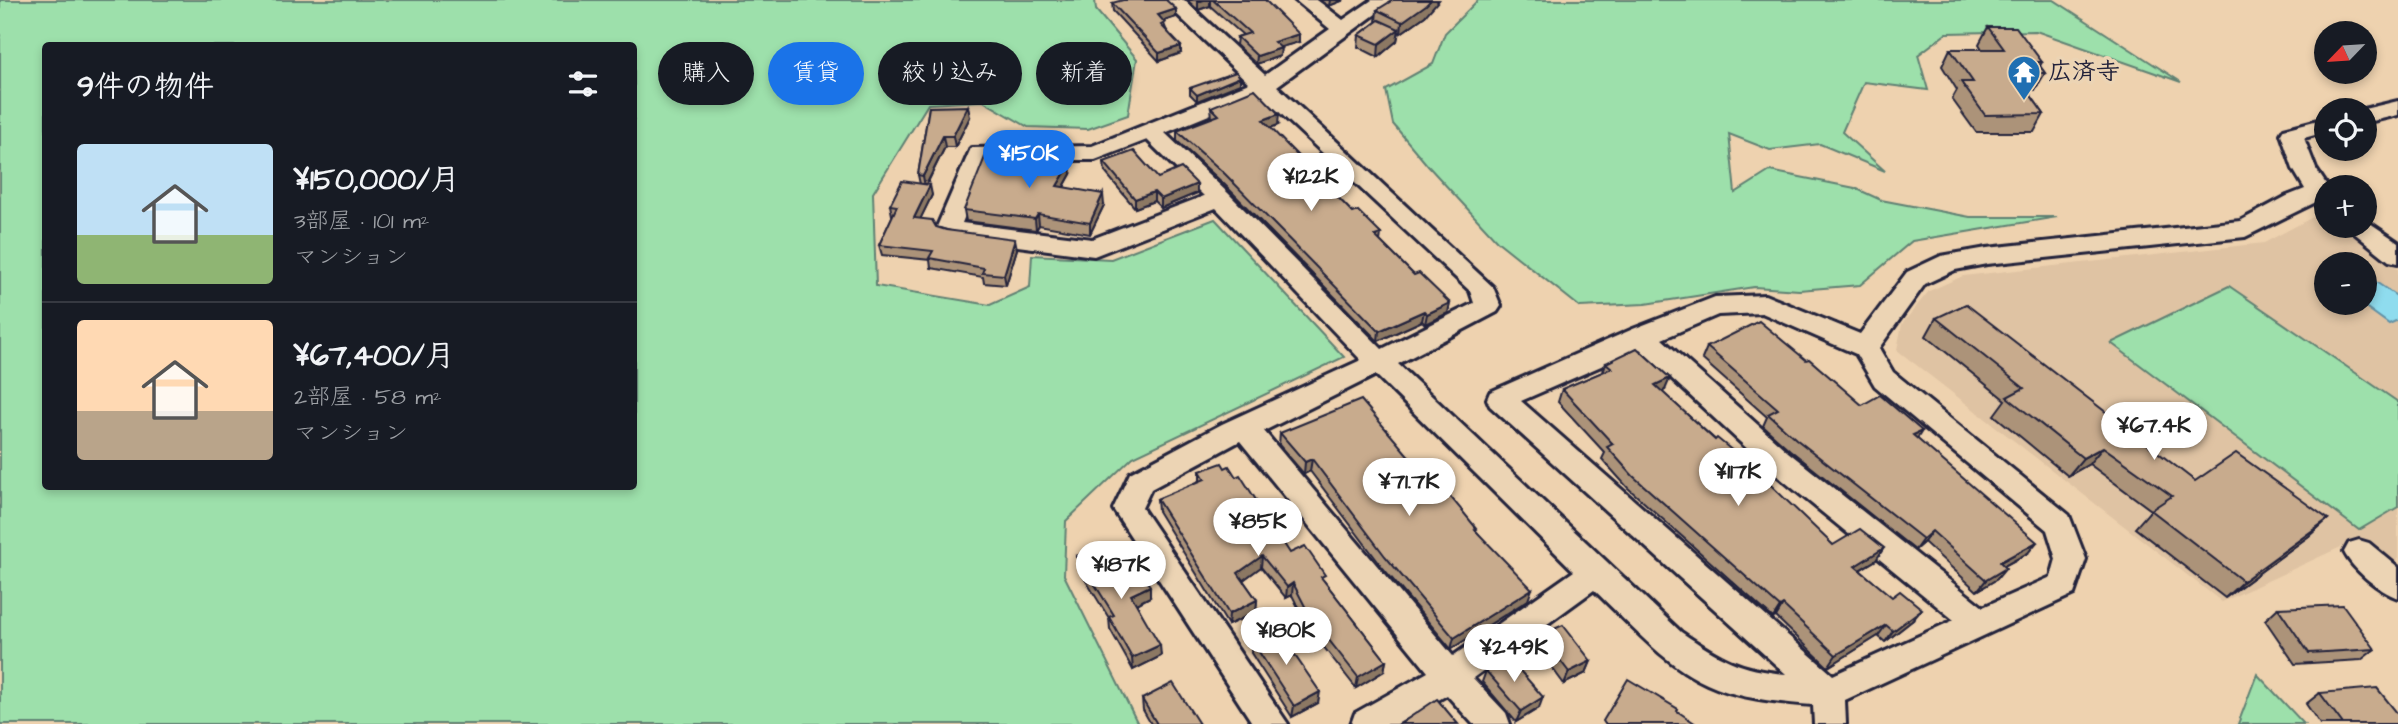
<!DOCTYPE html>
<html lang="ja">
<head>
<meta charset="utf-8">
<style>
  body { margin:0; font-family:"Architects Daughter","Klee One",sans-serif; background:#242831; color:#f1f3f6; height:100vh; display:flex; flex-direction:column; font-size:26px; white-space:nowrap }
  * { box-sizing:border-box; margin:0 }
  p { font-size:23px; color:#9ea1a6 }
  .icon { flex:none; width:38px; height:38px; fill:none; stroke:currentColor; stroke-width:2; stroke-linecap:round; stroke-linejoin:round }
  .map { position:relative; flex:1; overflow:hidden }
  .panel { position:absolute; left:42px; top:42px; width:595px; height:448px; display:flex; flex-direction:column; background:#171b24; border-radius:7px; box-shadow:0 4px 10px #0003 }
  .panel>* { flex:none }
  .top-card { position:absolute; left:658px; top:42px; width:665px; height:63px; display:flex; gap:14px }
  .needle { width:46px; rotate:245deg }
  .controls { position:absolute; left:2314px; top:21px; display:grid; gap:14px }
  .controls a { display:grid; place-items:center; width:63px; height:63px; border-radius:50%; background:#171b24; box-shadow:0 4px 10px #0003; font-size:35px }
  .price { position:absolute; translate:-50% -60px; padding:0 16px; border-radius:24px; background:#fff; color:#222; font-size:23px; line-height:46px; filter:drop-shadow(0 2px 4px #0008) }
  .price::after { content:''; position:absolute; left:50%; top:42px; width:21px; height:16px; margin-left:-10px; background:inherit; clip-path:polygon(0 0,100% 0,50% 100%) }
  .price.active { background:#1a73e8; color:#fff }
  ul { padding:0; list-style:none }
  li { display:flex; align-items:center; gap:21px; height:175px; padding:0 35px }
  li+li { border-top:2px solid #363941 }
  li span { display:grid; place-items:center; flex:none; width:196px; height:140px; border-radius:7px; color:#555 }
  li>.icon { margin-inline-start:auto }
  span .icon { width:84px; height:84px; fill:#fffc; stroke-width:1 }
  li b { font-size:30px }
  h2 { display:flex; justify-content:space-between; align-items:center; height:84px; padding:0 35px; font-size:30px }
  .pill { padding:0 24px; border-radius:32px; background:#171b24; box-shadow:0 4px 10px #0003; font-size:24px; line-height:63px }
  .pill.active { background:#1a73e8; color:#fff }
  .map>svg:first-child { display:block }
</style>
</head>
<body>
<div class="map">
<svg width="2398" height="724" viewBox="0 0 2398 724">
  <rect width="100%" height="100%" fill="#eed2af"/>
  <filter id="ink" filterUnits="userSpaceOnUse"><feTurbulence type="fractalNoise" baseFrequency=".0143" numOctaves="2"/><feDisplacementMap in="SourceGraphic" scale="14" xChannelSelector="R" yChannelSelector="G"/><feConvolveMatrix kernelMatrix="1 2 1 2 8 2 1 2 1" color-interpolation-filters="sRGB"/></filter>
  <g filter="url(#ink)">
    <path fill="#dfc3a3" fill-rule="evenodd" d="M2326,210V226H2344L2398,269V575L2354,541L2222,602L1897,350L1902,324L1929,291L1963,276L2264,243ZM2326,264H2364V303H2326Z"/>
    <g fill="#9de0ab" stroke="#608173" stroke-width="2" fill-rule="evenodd">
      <path d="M0,0H1095L1096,10L1137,59L1128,115L1088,129L1028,127L983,101L928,104L873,193L876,286L990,305L1030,287L1032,255L1111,259L1215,219L1344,357L1133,457L1066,521L1064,575L1138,724H0ZM46,46H634V486H46Z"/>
      <polygon points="1478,0 2054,0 2181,82 2036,31 1947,33 1918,55 1928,90 1864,82 1842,132 1885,171 1820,144 1770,150 1729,134 1735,193 1770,171 1855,188 1881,200 1970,217 2057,217 1912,241 1860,285 1799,290 1754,287 1645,304 1580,307 1497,241 1428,166 1393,124 1386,90 1433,64 1445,33"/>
      <polygon points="2229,286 2398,402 2398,507 2359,530 2111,343"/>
      <polygon points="2257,674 2304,724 2238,724"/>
    </g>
    <polygon fill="#8fdcee" stroke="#6392a6" stroke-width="2" points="2364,274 2398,297 2398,320 2389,324 2360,303 2364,303"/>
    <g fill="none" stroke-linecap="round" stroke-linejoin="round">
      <defs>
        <g id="minor">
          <path d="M1162,0H1184L1265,75L1330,29L1295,0H1317L1343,20L1372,0H1395L1277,86L1493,287L1501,306L1497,312L1398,364L1681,632C1719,658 1739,670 1786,674L1490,406L1487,399L1490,392L1633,329L1715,297L1765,295L1860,334L1907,272L1941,256L1987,248L2240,221L2287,196L2305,189L2293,169L2281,134L2284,129L2326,118V132L2304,138L2316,169L2328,187H2326V206L2316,202L2245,237L1987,264L1955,270L1925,284L1879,348L1893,372L2069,515L2086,559L2074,594L1845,700L1846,724H1814L1813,705C1778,702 1739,699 1707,684C1663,664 1628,622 1594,590L1473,678L1506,713L1510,724H1473L1447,695L1397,724H1351L1355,713L1428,672L1240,441L1151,489L1142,508L1288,724H1253L1113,509L1130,473L1222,424L1361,360L1216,208L1094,256L948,237L940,235L936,229L971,148L1092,146L1249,83ZM1260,94L1470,291L1474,303L1382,349L1228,193L1165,133ZM1147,140L1204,196L1092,239L962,223L987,160H1095ZM1762,313L1856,354L1875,386L2047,530L2056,559L2051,577L1983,607L1788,452L1662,339L1718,315ZM1640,349L1768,468L1954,620L1833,675L1521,401ZM1376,375L1574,571L1453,656L1264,431Z"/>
          <polygon points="2398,101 2398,115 2364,123 2364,110 2360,110"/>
          <polygon points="2364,219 2398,242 2398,263 2389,261 2353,232 2349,226 2364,226"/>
          <path d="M2359,540L2369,543L2398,567V598C2379,591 2353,570 2344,552L2349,543Z"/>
        </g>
      </defs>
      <use href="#minor" stroke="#22223b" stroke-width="6"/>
      <use href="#minor" fill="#ecd4b4" fill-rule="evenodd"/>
    </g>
    <g fill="#ac9379" stroke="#22223b" stroke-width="2">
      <polygon points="1187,0 1265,0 1299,42 1280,47 1280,56 1256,64 1236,45 1237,37 1243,35 1210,6 1198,10"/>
      <polygon points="1319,0 1344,0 1329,6"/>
      <polygon points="1112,3 1176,9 1176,17 1163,21 1166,29 1181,53 1159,61 1113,11"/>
      <polygon points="1377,10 1425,16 1401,33 1399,32 1397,41 1378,57 1358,47 1359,35 1376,22"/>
      <polygon points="1988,27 2042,62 2040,66 2045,73 2035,90 2027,90 2044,114 2034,132 1976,132 1952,99 1957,90 1942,66 1950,49 1982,49 1979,44"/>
      <polygon points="1240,77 1240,84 1197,101 1190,94 1190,88"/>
      <polygon points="929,107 970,117 955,147 945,147 927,184 932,195 920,219 936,227 1017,249 1006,285 984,283 983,277 931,268 930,260 882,255 879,245 893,215 892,215 890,205 920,184 918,175"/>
      <polygon points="1211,107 1278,125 1270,128 1353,213 1381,234 1380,241 1414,275 1450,303 1448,313 1425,324 1422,321 1378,341 1225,185 1177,141 1177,131 1212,118"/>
      <polygon points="1104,162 1158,178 1197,193 1161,208 1154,201 1135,208 1105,172"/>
      <polygon points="1071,174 1064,187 1104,205 1090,234 1039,225 1036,230 966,221 964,210"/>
      <polygon points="1936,318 2195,481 2328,519 2309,536 2225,598 2135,528 2151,510 2089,464 2068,476 1994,415 2005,400 1926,336"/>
      <polygon points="1707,347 1862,405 1917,439 2028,553 2004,566 1997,579 1977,591 1924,542 1915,550 1790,450 1763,426 1767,417 1702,359"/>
      <polygon points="1606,363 1665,390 1662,392 1833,545 1876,560 1860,570 1913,620 1885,642 1878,636 1828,667 1776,617 1773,618 1628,488 1602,459 1605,453 1558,402 1562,389 1603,372"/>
      <polygon points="1280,433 1440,493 1477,532 1528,600 1451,649 1383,568 1310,471 1304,474 1279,445"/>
      <polygon points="1200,471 1290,553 1324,581 1386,661 1384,671 1356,688 1308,627 1292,595 1286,598 1261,567 1243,580 1257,600 1256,612 1228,625 1158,511 1157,499 1200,481"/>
      <polygon points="1077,556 1120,578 1150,597 1137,604 1161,656 1133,670 1110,629 1109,618 1078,568"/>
      <polygon points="2278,608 2375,649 2361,660 2295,664 2265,620"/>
      <polygon points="1541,635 1591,661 1586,673 1564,684 1536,646"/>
      <polygon points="1252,641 1318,703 1292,717 1251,653"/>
      <polygon points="1486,671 1539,708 1516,722 1482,682"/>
      <polygon points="2320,693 2398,724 2320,724 2306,704"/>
      <polygon points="1142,699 1199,724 1151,724 1143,710"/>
    </g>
    <g fill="#8c7863" stroke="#22223b" stroke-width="2">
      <polygon points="1204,0 1210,0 1210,6 1198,10 1198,2"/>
      <polygon points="1330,0 1344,0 1329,6"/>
      <polygon points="1431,0 1439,0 1425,16 1401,33 1402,22"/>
      <polygon points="1176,9 1176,17 1158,23 1158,15"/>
      <polygon points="1399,29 1397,41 1378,57 1379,44"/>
      <polygon points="1299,34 1299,42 1274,49 1274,42"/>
      <polygon points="1181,46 1181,53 1159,61 1159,53"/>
      <polygon points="1281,48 1280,56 1256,64 1257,56"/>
      <polygon points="1240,77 1240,84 1197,101 1197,95"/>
      <polygon points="968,106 970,117 955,147 953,136"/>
      <polygon points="1279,114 1278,125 1262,131 1263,120"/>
      <polygon points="943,136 945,147 925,187 923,176"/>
      <polygon points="1070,164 1071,174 1058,197 1057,186"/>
      <polygon points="1197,184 1197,193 1161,208 1161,199"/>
      <polygon points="930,185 932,195 916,228 914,218"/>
      <polygon points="1154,192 1154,201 1135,208 1135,199"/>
      <polygon points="1103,194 1104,205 1090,234 1090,223"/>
      <polygon points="1038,214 1039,225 1036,230 1035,219"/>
      <polygon points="1015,239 1017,249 1006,285 1004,275"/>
      <polygon points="1450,303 1448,313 1425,324 1427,314"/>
      <polygon points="1424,311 1422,321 1378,341 1379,331"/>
      <polygon points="1670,378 1665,390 1650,398 1655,385"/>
      <polygon points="1922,431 1915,442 1913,435"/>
      <polygon points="2103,447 2089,464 2068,476 2083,458"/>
      <polygon points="1312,459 1310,471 1304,474 1305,462"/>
      <polygon points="2328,519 2309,536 2225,598 2243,581"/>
      <polygon points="1932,531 1924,542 1915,550 1923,539"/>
      <polygon points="2037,542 2028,553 1991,573 2000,562"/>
      <polygon points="1884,548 1876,560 1847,577 1855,566"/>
      <polygon points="1262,556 1261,567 1238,584 1238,573"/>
      <polygon points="2006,568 1997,579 1977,591 1986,580"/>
      <polygon points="1293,583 1292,595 1286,598 1287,587"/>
      <polygon points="1150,586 1150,597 1132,606 1131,595"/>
      <polygon points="1532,589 1528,600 1451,649 1454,638"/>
      <polygon points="1257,600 1256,612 1228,625 1229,614"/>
      <polygon points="1783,605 1776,617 1773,618 1780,607"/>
      <polygon points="1922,609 1913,620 1885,642 1893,631"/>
      <polygon points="1886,625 1878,636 1828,667 1836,655"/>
      <polygon points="1160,645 1161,656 1133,670 1132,658"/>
      <polygon points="1386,661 1384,671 1356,688 1358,677"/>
      <polygon points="1591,661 1586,673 1564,684 1569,672"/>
      <polygon points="1320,692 1318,703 1292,717 1294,706"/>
      <polygon points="1543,697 1539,708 1516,722 1521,711"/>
    </g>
    <g fill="#c8ab8d" stroke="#22223b" stroke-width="2">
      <polygon points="1123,0 1166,0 1176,9 1158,15 1165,23 1161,25 1181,46 1159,53 1112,3"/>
      <polygon points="1213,0 1265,0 1299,34 1274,42 1281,48 1257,56 1237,37 1250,33"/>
      <polygon points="1393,0 1431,0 1426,5 1402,22 1377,10"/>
      <polygon points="1379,20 1399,29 1379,44 1359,35"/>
      <polygon points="1988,27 2016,27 2042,62 2037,62 2045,73 2015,73 2044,114 1985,115 1961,82 1973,82 1950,49 2004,49"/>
      <polygon points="1236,72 1240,77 1197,95 1190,88"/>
      <polygon points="1255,89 1279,114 1263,120 1353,213 1358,211 1381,234 1375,236 1414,275 1419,273 1450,303 1427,314 1424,311 1379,331 1225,174 1177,131 1219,115 1211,107"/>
      <polygon points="968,106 953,136 943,136 923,176 918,175 929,107"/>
      <polygon points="1134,151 1158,178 1181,168 1197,184 1161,199 1154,192 1135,199 1104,162"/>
      <polygon points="987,152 1070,164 1057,186 1103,194 1090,223 1038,214 1035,219 964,210"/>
      <polygon points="902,181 930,185 914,218 932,220 936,227 946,230 1015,239 1004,275 982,273 984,268 929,258 933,251 879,245 897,206 890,205"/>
      <polygon points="1966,304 2195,481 2236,453 2328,519 2243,581 2151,510 2172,496 2103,447 2083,458 2007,397 2024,388 1936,318"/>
      <polygon points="1759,321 1806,360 1809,359 1862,405 1880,395 1922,431 1913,435 2037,542 2000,562 2006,568 1986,580 1932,531 1923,539 1796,439 1768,414 1778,409 1707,347"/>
      <polygon points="1637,348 1670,378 1655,385 1715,440 1717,438 1751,466 1833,545 1860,529 1884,548 1855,566 1892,597 1900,591 1922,609 1893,631 1886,625 1836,655 1783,605 1780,607 1633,476 1607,447 1613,444 1562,389 1612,368 1606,363"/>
      <polygon points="1361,400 1440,493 1445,490 1477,529 1475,530 1532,589 1454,638 1385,556 1312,459 1305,462 1280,433"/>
      <polygon points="1222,463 1225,468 1229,466 1236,477 1240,475 1290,553 1305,546 1325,575 1321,577 1386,661 1358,677 1310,616 1293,583 1287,587 1262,556 1238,573 1257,600 1229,614 1157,499 1205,479 1200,471"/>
      <polygon points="1100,545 1120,578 1139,569 1150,586 1131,595 1160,645 1132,658 1109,617 1114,615 1077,556"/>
      <polygon points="2343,605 2375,649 2309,653 2278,608"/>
      <polygon points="1563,625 1591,661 1569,672 1541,635"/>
      <polygon points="1276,628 1320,692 1294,706 1252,641"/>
      <polygon points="1508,657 1543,697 1521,711 1486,671"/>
      <polygon points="1628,679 1678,709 1677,711 1696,724 1605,724 1603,721"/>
      <polygon points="1173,683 1199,724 1157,724 1142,699"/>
      <polygon points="2377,688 2398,714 2398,724 2343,724 2320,693"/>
      <polygon points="1437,699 1458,724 1400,724"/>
    </g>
  </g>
  <defs>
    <symbol id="temple-pin" viewBox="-11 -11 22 30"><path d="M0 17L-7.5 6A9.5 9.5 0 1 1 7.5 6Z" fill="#1f6fb2" stroke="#ecd4b4"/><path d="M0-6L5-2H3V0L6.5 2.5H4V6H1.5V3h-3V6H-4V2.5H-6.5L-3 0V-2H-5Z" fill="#fff"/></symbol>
  </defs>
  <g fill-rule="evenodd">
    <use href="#temple-pin" x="2005" y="53" width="38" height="52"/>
  </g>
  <g text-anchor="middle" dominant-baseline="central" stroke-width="7" stroke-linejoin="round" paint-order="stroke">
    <g font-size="24" font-weight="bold" fill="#22223b" stroke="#ecd4b4" text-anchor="start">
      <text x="2048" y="72">広済寺</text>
    </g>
  </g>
</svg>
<div class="controls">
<a><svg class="needle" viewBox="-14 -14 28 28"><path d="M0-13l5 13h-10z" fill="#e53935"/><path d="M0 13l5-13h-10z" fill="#9ea1a6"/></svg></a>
<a><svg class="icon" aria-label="locate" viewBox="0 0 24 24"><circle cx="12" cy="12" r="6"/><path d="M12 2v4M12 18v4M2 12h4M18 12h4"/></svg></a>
<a>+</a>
<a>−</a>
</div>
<b class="price active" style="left:1029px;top:190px">¥150K</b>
<b class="price" style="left:1311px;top:213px">¥122K</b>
<b class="price" style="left:2154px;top:462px">¥67.4K</b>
<b class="price" style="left:1738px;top:508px">¥117K</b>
<b class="price" style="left:1409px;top:518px">¥71.7K</b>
<b class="price" style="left:1258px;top:558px">¥85K</b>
<b class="price" style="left:1121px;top:601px">¥187K</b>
<b class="price" style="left:1286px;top:667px">¥180K</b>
<b class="price" style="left:1514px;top:684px">¥249K</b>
<div class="top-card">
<a class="pill">購入</a>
<a class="pill active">賃貸</a>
<a class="pill">絞り込み</a>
<a class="pill">新着</a>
</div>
<section class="panel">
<h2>9件の物件<svg class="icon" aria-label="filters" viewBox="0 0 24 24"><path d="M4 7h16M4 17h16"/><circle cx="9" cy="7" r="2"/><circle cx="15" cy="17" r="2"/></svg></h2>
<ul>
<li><span style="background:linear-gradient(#bfe0f5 65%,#8fb573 0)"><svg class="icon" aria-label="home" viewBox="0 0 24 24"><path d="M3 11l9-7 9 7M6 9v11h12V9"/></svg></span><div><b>¥150,000/月</b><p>3部屋 · 101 m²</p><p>マンション</p></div></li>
<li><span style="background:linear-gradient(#ffd9b3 65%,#b9a48a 0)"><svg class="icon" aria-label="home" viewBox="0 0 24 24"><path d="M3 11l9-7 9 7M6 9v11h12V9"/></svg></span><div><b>¥67,400/月</b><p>2部屋 · 58 m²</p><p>マンション</p></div></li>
</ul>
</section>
</div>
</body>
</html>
